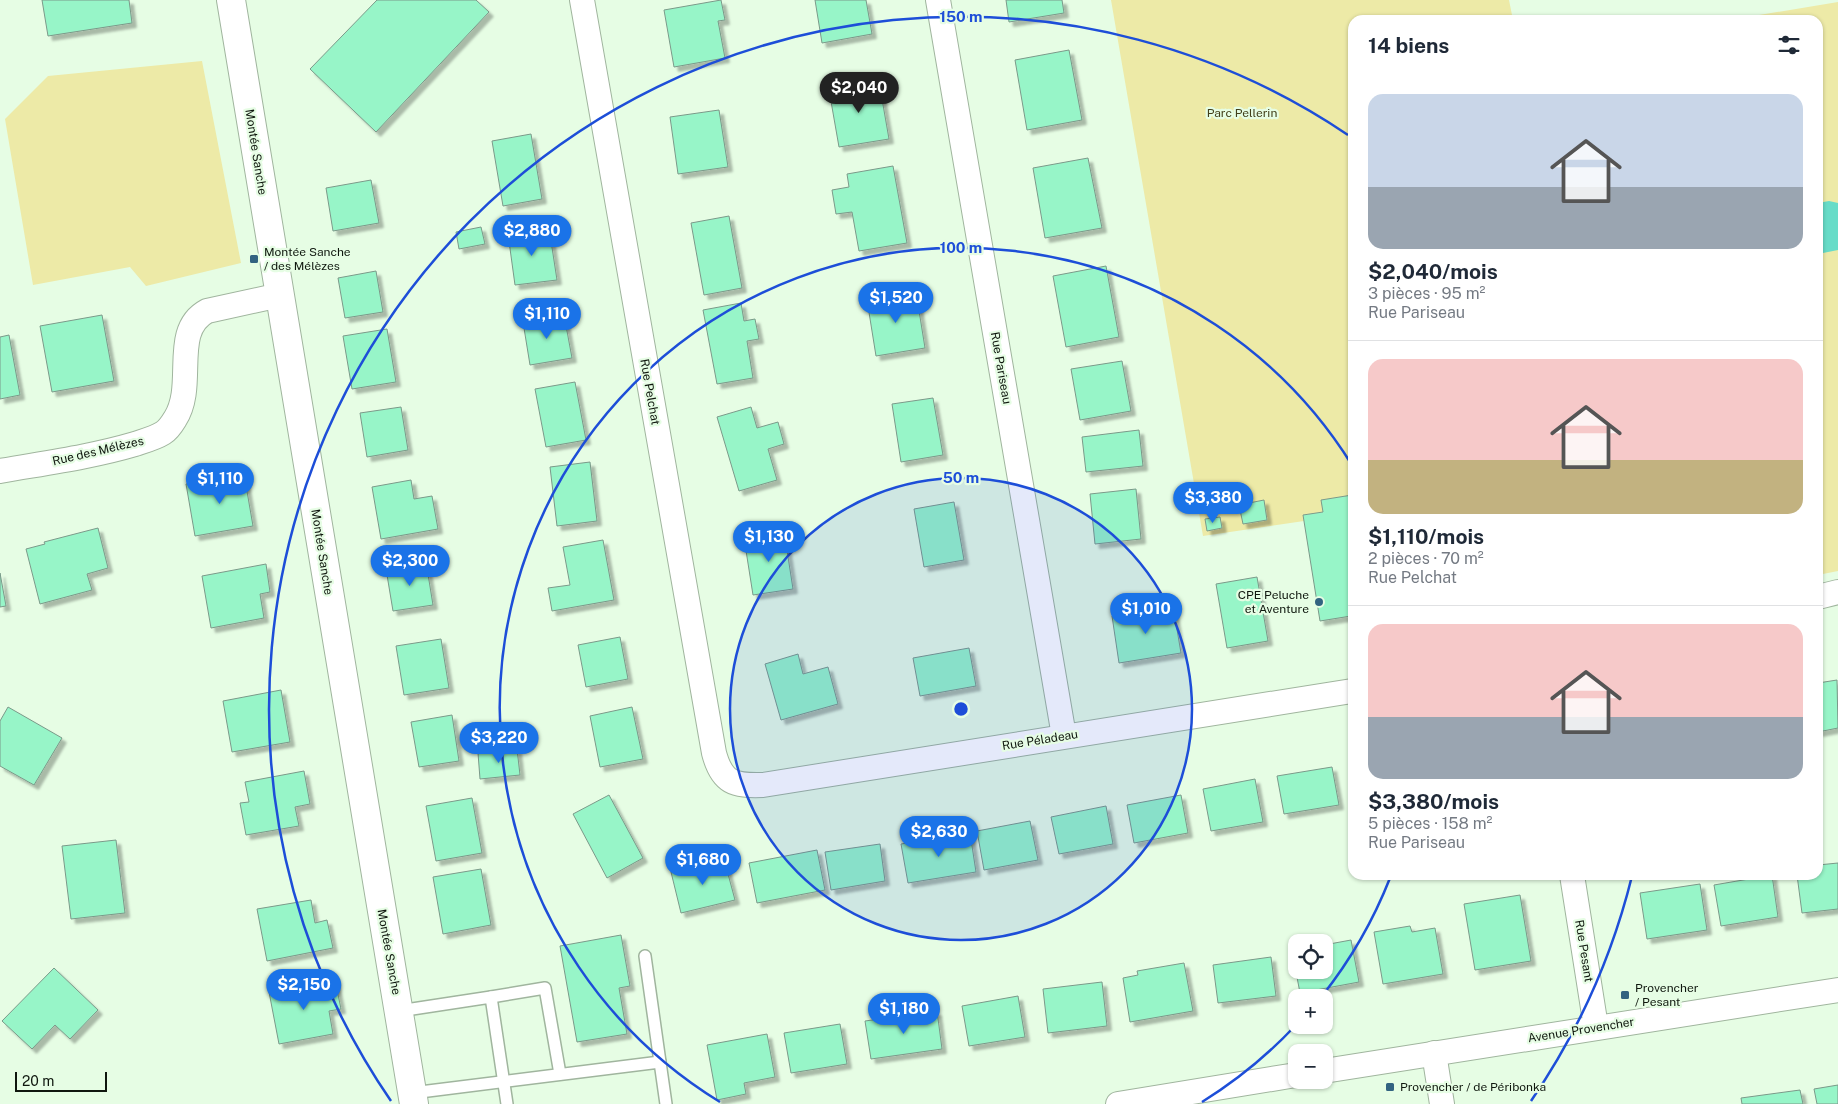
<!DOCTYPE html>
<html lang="fr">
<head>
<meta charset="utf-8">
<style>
  body { margin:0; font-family:"Public Sans",sans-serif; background:#f6f6f7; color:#1f2937; height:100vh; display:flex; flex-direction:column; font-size:19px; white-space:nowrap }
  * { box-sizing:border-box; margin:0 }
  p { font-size:16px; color:#747a83 }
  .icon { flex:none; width:28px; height:28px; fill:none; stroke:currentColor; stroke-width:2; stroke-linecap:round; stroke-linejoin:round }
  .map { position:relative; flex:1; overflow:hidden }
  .drawer { position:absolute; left:1348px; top:15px; width:475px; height:865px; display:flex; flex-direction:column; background:#fff; border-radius:15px; box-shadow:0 1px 4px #0004 }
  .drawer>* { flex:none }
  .controls { position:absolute; left:1288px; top:934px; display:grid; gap:10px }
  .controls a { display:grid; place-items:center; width:45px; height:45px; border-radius:10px; background:#fff; box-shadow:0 1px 4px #0004; font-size:25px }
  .scale { position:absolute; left:15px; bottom:12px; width:92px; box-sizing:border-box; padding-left:5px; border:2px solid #0f170e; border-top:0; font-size:14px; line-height:18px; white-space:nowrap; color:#0f170e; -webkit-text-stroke:4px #e6fde4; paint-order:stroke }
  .price { position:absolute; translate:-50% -42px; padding:0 11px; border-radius:18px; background:#1a73e8; color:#fff; font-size:16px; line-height:32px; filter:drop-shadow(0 1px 2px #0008) }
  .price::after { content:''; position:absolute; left:50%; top:30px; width:15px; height:11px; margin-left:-8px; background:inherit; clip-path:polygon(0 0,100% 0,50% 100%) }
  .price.active { background:#222; color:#fff }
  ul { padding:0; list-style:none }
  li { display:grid; align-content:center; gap:10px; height:265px; padding:0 20px }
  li+li { border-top:1px solid #e0e1e3 }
  li span { display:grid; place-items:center; height:155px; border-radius:15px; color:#555 }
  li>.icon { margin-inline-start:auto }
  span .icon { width:90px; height:90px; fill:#fffc; stroke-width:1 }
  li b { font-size:21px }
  h2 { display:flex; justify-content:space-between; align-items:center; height:60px; padding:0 20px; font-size:21px }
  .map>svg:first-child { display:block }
</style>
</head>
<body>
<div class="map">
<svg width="1838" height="1104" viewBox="0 0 1838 1104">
  <defs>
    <filter id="shadow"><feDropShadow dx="4.5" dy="4.5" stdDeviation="1" flood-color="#0004"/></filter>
  </defs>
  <rect width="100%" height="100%" fill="#e6fde4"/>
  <g fill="#edeaa7">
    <polygon points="1111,0 1509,0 1513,20 1352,20 1352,495 1322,500 1323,512 1303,515 1304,521 1203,536"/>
    <polygon points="1838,2 1838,571 1818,575 1818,20 1729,20"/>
    <polygon points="202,61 241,263 146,286 130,267 33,285 5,119 48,76"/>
  </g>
  <polygon fill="#67dcc8" points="1829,201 1838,203 1838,250 1818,254 1818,203"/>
  <g fill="#97f5c8" stroke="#7b9989" filter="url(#shadow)">
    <polygon points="42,0 129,0 132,23 48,36"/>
    <polygon points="377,0 476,0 489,12 376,132 310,69"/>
    <polygon points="721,0 725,20 718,21 725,58 674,67 664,10"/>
    <polygon points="815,0 866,0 872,34 822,43"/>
    <polygon points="1006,0 1062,0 1064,13 1009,22"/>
    <polygon points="1069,50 1082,120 1027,130 1015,60"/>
    <polygon points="879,82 889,139 839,147 829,90"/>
    <polygon points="719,110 728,167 678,174 670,117"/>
    <polygon points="531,134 542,199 503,206 492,141"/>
    <polygon points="1088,158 1102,228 1045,238 1033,168"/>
    <polygon points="893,166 907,243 859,251 852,212 836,214 832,190 849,187 847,174"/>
    <polygon points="371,180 379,223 333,231 326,188"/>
    <polygon points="729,216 742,288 704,295 691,223"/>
    <polygon points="481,227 485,244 459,249 456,232"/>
    <polygon points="549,228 557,280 515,285 508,234"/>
    <polygon points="1106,266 1119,337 1066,347 1053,276"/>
    <polygon points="376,271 383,312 345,318 338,278"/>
    <polygon points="916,292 925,348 876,356 867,300"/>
    <polygon points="741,303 744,321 755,319 759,339 747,341 753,378 717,384 703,310"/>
    <polygon points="102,315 114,381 52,392 40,326"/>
    <polygon points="564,315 572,358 530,365 523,322"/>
    <polygon points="387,329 396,382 352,389 343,336"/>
    <polygon points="9,335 20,395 0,399 0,337"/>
    <polygon points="1122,361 1131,411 1080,420 1071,369"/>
    <polygon points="575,382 586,440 546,447 535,389"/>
    <polygon points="933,398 943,455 901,462 892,404"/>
    <polygon points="401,407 408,450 367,457 360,413"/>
    <polygon points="751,407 757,428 778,422 784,444 768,449 777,480 739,491 717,417"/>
    <polygon points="1139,430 1143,466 1086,472 1082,437"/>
    <polygon points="590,462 597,521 557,526 550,467"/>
    <polygon points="244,474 253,526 195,536 186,484"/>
    <polygon points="411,480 414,499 432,496 438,529 381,539 372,487"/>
    <polygon points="1136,489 1141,539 1095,544 1090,494"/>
    <polygon points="1352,495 1352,620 1351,616 1320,621 1303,515 1323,512 1321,500"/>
    <polygon points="1264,500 1267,520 1243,524 1239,505"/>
    <polygon points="954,502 964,560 924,567 914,509"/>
    <polygon points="1220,517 1222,528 1207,531 1205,519"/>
    <polygon points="98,528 108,568 87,574 92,590 40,604 26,549 45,544 44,542"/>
    <polygon points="784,531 793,589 753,595 744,538"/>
    <polygon points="603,540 614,600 552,611 548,588 570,585 563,547"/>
    <polygon points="426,562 433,605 393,611 386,569"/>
    <polygon points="266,564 270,592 260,594 264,618 211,628 202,576"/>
    <polygon points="0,573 6,606 0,607"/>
    <polygon points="1257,577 1268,641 1227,648 1216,584"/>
    <polygon points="1173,606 1181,653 1119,663 1112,616"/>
    <polygon points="620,637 628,679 586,687 578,645"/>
    <polygon points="441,639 449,688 404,695 396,646"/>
    <polygon points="969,648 976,686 920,696 913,658"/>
    <polygon points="798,654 803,674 828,667 838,704 781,720 765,664"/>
    <polygon points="1837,680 1838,728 1818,732 1818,683"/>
    <polygon points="281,690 290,742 232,752 223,701"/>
    <polygon points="8,707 62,738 34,785 0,766 0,721"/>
    <polygon points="632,707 643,759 600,767 590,716"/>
    <polygon points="452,715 459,761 419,767 411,722"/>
    <polygon points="517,749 520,775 480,779 478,753"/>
    <polygon points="1332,767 1339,805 1284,814 1277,776"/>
    <polygon points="304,771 310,804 295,807 299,826 246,835 240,803 249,802 245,782"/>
    <polygon points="1255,779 1263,822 1211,831 1203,789"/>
    <polygon points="609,795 643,858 607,878 573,814"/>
    <polygon points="1181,795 1188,833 1134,843 1127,805"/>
    <polygon points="472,798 482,853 436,861 426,806"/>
    <polygon points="1106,806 1113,844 1059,854 1051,817"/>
    <polygon points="1030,821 1038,860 984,870 977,831"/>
    <polygon points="970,833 976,872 908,883 901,844"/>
    <polygon points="116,840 125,913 71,919 62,846"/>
    <polygon points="880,844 885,881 831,890 825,852"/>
    <polygon points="817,850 825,890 757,903 749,863"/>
    <polygon points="724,859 735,900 681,913 671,872"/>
    <polygon points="1838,863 1838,909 1802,913 1797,875 1818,875 1818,865"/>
    <polygon points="481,869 491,925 443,934 433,877"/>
    <polygon points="1772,875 1778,917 1721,926 1714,885"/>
    <polygon points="1700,884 1707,930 1647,939 1640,893"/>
    <polygon points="1520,895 1531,961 1475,970 1464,904"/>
    <polygon points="311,900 315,923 327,920 333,948 267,961 257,909"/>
    <polygon points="1410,926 1412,932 1435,928 1443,974 1383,984 1374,932"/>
    <polygon points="621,935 630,986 619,988 627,1034 577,1042 560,946"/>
    <polygon points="1351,940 1359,982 1300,993 1292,951 1296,950 1296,970 1324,970 1324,945"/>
    <polygon points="1271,957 1276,996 1218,1003 1213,965"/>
    <polygon points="1184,963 1193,1011 1130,1022 1123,978 1138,975 1137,971"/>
    <polygon points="54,968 98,1010 70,1039 55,1025 32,1049 2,1021"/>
    <polygon points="335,980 341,1009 329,1011 333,1034 279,1044 269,992"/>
    <polygon points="1102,982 1107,1026 1048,1033 1043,989"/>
    <polygon points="1018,996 1025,1037 969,1046 962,1006"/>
    <polygon points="937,1011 942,1049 871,1059 865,1021"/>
    <polygon points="840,1024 847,1064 791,1073 784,1033"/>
    <polygon points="767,1034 775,1077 744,1083 746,1094 717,1100 707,1045"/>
    <polygon points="1838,1085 1838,1104 1817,1104 1814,1089"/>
    <polygon points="1800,1090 1803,1104 1742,1104 1741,1098"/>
  </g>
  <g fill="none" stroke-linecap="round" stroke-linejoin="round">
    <defs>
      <g id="service">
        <polyline points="645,956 660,1062"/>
        <polyline points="491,997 545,988 560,1074"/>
        <polyline points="399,1011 491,997 507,1104"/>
        <polyline points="412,1093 660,1062 666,1104"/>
      </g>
      <g id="minor">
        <path d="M582,0L714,753C722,783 734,786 763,785L1352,691"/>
        <polyline points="938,0 1064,736"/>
        <path d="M0,471C45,463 91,457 135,444C144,441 155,438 163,433C168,430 172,424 175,419C197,385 170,331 207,311L280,295"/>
        <polyline points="1818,597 1838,592"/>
        <polyline points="1572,875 1596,1027"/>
        <polyline points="1434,1053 1442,1104"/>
        <polyline points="1324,1071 1838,990"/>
        <polyline points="1118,1104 1296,1075"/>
      </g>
      <polyline id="tertiary" points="231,0 414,1104"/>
    </defs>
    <use href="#service" stroke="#a0b59e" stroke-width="14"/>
    <use href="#minor" stroke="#a0b59e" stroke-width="26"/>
    <use href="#tertiary" stroke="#a0b59e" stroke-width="30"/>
    <use href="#service" stroke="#fff" stroke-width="11"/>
    <use href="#minor" stroke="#fff" stroke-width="24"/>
    <use href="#tertiary" stroke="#fff" stroke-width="28"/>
  </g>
  <circle cx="961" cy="709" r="231" fill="#1d4ed8" fill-opacity=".12"/>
  <g fill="none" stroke="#1d4ed8" stroke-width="2.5">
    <circle cx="961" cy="709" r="231"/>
    <path d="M1390 878A461 461 0 0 1 1322 996M1295 1026A461 461 0 0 1 1202 1102M720 1102A461 461 0 1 1 1352 465"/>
    <path d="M1632 876A692 692 0 0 1 1531 1101M391 1101A692 692 0 0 1 1348 135"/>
  </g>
  <g fill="#326381" stroke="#e6fde4" stroke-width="2">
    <rect x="249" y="254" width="10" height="10" rx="2.5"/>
    <circle cx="1319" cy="602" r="5"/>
    <rect x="1620" y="990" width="10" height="10" rx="2.5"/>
    <rect x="1385" y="1082" width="10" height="10" rx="2.5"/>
  </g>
  <g text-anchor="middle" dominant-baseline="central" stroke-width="4.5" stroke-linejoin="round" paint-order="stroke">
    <g font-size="12" fill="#423f19" stroke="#e6fde4">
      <text x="1242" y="113">Parc Pellerin</text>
    </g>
    <g font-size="12" fill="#0f170e" stroke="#e6fde4">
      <text transform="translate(256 152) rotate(81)">Montée Sanche</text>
      <text transform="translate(1001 368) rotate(80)">Rue Pariseau</text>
      <text transform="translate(650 392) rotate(80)">Rue Pelchat</text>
      <text transform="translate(98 451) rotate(-13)">Rue des Mélèzes</text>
      <text transform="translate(322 552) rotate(81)">Montée Sanche</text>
      <text transform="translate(1040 740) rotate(-9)">Rue Péladeau</text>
      <text transform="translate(1584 951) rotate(81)">Rue Pesant</text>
      <text transform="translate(389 952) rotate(80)">Montée Sanche</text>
      <text transform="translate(1581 1030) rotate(-9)">Avenue Provencher</text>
    </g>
    <g font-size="12" fill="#0f170e" stroke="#e6fde4" text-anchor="start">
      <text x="264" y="252">Montée Sanche<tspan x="264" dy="14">/ des Mélèzes</tspan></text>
      <text x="1309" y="595" text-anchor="end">CPE Peluche<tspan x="1309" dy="14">et Aventure</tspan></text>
      <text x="1635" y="988">Provencher<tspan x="1635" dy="14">/ Pesant</tspan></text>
      <text x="1400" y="1087">Provencher / de Péribonka</text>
    </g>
  </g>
  <circle cx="961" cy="709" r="8" fill="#1d4ed8" stroke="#e6fde4" stroke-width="2.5"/>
  <g font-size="15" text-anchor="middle" font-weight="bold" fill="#1d4ed8" stroke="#e6fde4" stroke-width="4.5" stroke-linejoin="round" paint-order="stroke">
    <text x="961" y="22">150 m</text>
    <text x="961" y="253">100 m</text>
    <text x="961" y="483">50 m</text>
  </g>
</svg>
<div class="controls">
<a><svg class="icon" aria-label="locate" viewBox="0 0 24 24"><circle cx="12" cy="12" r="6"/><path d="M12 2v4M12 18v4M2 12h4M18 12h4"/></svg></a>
<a>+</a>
<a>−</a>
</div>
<div class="scale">20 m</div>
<b class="price active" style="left:859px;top:114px">$2,040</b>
<b class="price" style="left:532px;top:257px">$2,880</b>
<b class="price" style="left:896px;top:324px">$1,520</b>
<b class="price" style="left:547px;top:340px">$1,110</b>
<b class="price" style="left:220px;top:505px">$1,110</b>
<b class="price" style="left:1213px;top:524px">$3,380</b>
<b class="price" style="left:769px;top:563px">$1,130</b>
<b class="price" style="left:410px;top:587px">$2,300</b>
<b class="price" style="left:1146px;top:635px">$1,010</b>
<b class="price" style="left:499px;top:764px">$3,220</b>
<b class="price" style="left:939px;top:858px">$2,630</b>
<b class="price" style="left:703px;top:886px">$1,680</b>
<b class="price" style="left:304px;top:1011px">$2,150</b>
<b class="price" style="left:904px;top:1035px">$1,180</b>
<section class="drawer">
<h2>14 biens<svg class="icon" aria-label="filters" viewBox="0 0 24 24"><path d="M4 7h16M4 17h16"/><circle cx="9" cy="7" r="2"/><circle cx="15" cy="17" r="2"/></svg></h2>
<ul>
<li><span style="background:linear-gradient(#c9d6e8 60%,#9aa5b1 0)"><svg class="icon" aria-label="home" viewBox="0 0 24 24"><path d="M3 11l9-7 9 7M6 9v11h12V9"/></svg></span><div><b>$2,040/mois</b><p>3 pièces · 95 m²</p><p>Rue Pariseau</p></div></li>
<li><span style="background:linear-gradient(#f6c9c9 65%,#c2b280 0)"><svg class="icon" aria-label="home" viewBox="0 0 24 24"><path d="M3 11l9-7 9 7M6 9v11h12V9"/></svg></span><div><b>$1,110/mois</b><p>2 pièces · 70 m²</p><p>Rue Pelchat</p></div></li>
<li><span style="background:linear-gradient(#f6c9c9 60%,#9aa5b1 0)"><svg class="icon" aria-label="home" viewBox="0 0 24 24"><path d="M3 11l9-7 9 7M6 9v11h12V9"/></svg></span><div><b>$3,380/mois</b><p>5 pièces · 158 m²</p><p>Rue Pariseau</p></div></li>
</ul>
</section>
</div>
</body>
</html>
